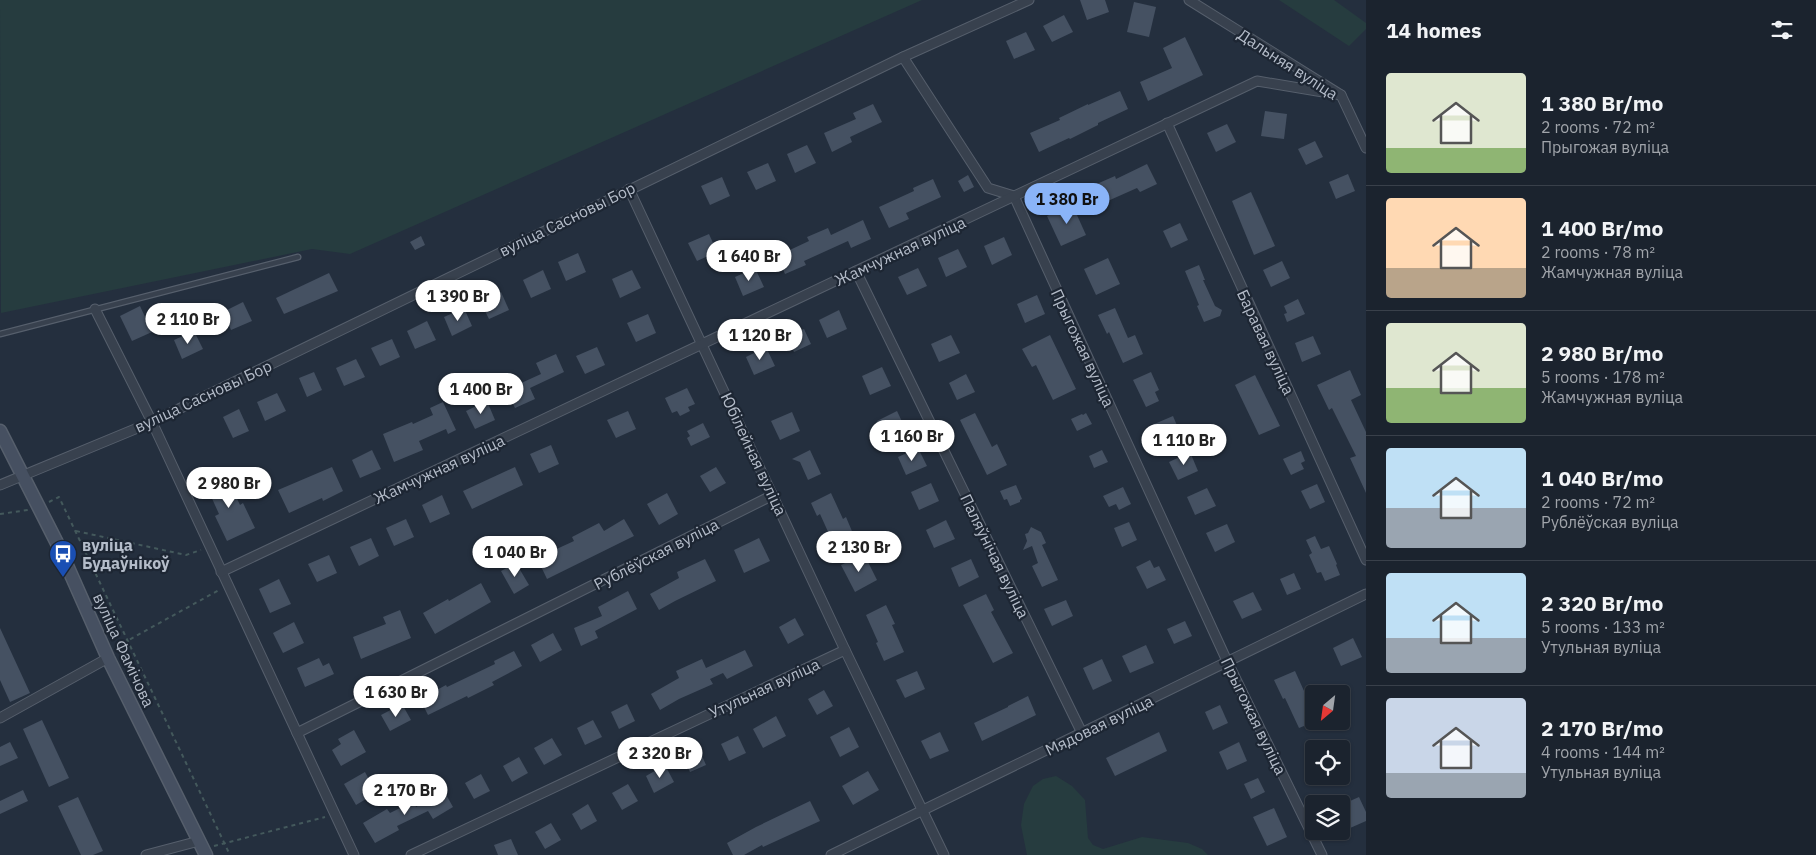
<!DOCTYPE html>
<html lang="en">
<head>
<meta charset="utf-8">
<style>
  body { margin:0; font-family:"IBM Plex Sans",sans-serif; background:#282f3a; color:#f1f3f6; height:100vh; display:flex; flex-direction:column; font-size:19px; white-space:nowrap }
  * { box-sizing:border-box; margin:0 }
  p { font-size:16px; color:#a0a4aa }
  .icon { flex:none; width:28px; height:28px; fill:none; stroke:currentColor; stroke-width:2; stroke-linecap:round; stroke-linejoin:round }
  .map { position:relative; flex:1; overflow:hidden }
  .panel { display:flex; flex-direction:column; background:#1b232e; width:450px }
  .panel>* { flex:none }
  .needle { width:32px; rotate:209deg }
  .buttons { position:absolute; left:1305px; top:685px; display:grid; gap:10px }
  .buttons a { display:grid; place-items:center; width:45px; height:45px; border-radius:5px; background:#1b232e; box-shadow:0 1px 4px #0004,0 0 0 1px #39404a; font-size:25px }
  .price { position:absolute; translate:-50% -42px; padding:0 11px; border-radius:18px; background:#fff; color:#222; font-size:16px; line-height:32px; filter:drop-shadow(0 1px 2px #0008) }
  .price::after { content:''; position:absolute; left:50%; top:30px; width:15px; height:11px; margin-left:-8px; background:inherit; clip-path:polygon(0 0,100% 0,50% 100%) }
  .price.active { background:#8ab4f8; color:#111 }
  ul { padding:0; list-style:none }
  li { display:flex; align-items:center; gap:15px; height:125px; padding:0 20px }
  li+li { border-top:1px solid #39404a }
  li span { display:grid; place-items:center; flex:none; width:140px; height:100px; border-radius:5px; color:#555 }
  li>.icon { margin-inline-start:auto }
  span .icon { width:60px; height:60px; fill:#fffc; stroke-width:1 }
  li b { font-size:21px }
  h2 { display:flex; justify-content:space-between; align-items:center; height:60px; padding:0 20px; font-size:21px }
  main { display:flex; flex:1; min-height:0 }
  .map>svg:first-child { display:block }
</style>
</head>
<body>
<main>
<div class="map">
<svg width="1366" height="855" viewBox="0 0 1366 855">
  <rect width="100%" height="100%" fill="#242f3e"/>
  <g fill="#263c3f">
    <polygon points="0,0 922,0 350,254 312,249 1,313"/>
    <polygon points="1279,0 1334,0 1366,23 1366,29 1349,46"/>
    <polygon points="1056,776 1072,786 1085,800 1088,838 1093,845 1103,849 1142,837 1188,843 1202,849 1208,855 1027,855 1021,825 1024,804 1033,786 1043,779"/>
  </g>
  <g fill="#455162">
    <polygon points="1080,0 1105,0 1109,12 1087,20"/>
    <polygon points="1134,2 1156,7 1149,37 1127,32"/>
    <polygon points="1064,15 1073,32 1052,42 1043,26"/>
    <polygon points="1026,32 1035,50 1014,59 1006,41"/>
    <polygon points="1185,37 1203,75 1148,101 1140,82 1172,68 1163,48"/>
    <polygon points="1120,91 1128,109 1098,123 1098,125 1070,139 1069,138 1039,152 1030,133 1060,120 1059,118 1088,104 1088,105"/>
    <polygon points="873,104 882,122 850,137 852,142 832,152 824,133 856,119 853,113"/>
    <polygon points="1265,111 1287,114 1284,139 1261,136"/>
    <polygon points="1227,124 1236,142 1216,152 1207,133"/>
    <polygon points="1315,141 1323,157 1306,165 1298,149"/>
    <polygon points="807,145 816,163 795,173 787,154"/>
    <polygon points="768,163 776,181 756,190 747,172"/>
    <polygon points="1147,164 1157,184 1140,192 1137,188 1101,204 1092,186 1115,176 1116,179"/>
    <polygon points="1348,174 1355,191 1336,199 1329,182"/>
    <polygon points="968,175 974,187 964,192 958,181"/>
    <polygon points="722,177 730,196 710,205 701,186"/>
    <polygon points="933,179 941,197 906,213 909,219 889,228 879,207 914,191 913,188"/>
    <polygon points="1251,192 1275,246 1254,255 1232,201"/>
    <polygon points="1072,204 1086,235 1061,246 1047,216"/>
    <polygon points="863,220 871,239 851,248 848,241 804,261 806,265 785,274 777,256 809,241 807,237 828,228 831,235"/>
    <polygon points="1180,223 1188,240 1171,248 1163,231"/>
    <polygon points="709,234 717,252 697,261 688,243"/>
    <polygon points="421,236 425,245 415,250 410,242"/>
    <polygon points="1004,237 1012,255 992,265 984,246"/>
    <polygon points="958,249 967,267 946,277 938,258"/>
    <polygon points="578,253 586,272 566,281 558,262"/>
    <polygon points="1108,258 1120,284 1096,295 1084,269"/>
    <polygon points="1282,261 1290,278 1271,287 1263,270"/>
    <polygon points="1199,265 1205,280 1203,280 1215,306 1222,310 1220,316 1204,322 1197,306 1199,305 1197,300 1185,271"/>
    <polygon points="755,268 764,287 743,296 735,277"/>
    <polygon points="918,268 927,286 907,295 898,277"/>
    <polygon points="543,270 551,289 531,298 523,280"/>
    <polygon points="632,270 641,288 620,298 612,279"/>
    <polygon points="329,273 338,291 284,314 276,298"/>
    <polygon points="501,292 509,310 489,319 480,301"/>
    <polygon points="1037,295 1045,314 1025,323 1017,304"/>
    <polygon points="1298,299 1305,314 1287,322 1284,314 1287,313 1284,306"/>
    <polygon points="243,302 252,321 231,330 223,312"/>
    <polygon points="140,306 152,332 132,341 120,316"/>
    <polygon points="464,308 472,326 452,336 444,317"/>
    <polygon points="1115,308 1128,338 1135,335 1143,354 1123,363 1109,332 1107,334 1098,315"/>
    <polygon points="839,310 847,329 827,338 819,320"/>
    <polygon points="648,314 656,333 636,342 627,323"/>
    <polygon points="427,321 436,340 415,349 407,331"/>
    <polygon points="804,329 811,344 794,352 787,336"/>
    <polygon points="194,331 203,349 182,359 174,340"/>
    <polygon points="951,335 960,353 939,362 931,344"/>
    <polygon points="1050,335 1076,389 1053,400 1036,365 1032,367 1022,349"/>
    <polygon points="1313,336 1321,354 1302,362 1295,343"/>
    <polygon points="392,339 400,357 380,366 371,348"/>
    <polygon points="597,347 605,365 585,374 576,356"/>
    <polygon points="766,347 775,366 754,375 746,357"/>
    <polygon points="556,354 564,372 530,388 535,399 515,408 506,390 541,374 536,363"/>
    <polygon points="356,359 365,377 344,386 336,368"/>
    <polygon points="882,367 891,386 870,395 862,376"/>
    <polygon points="1350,370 1361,395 1351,400 1366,432 1366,493 1350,458 1356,456 1332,408 1329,410 1317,385"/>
    <polygon points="314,372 322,390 307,397 299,378"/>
    <polygon points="1151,372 1159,390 1155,392 1159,401 1146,407 1133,380"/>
    <polygon points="966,374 975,392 957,400 949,383"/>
    <polygon points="1255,375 1280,426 1259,435 1235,385"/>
    <polygon points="687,388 695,404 688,407 690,411 680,416 677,411 672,413 665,398"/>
    <polygon points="277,393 286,411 265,421 257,402"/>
    <polygon points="487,401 495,420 475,429 466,411"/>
    <polygon points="443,402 456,430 448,434 446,429 419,441 423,450 394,462 383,434 412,422 413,424 433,415 430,408"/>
    <polygon points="239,409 249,431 233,438 223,417"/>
    <polygon points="628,411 636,429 616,438 607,420"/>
    <polygon points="897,411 906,430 885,439 877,421"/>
    <polygon points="792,412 800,431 780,440 771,421"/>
    <polygon points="975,413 992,447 997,444 1007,465 987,475 960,420"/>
    <polygon points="1086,413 1092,424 1077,431 1071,419 1082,414 1083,415"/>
    <polygon points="1173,416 1181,435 1161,444 1152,425"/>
    <polygon points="703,423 710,437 691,446 687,438 690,436 687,431"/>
    <polygon points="551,445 559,464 539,473 530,454"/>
    <polygon points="918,448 927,466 906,475 898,457"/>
    <polygon points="372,450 381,469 360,478 352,460"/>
    <polygon points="810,450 821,474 808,480 800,462 792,459"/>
    <polygon points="1102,450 1108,462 1094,468 1089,456"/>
    <polygon points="1301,451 1305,461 1301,463 1304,469 1291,475 1283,459"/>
    <polygon points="1190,452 1198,471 1178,480 1169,462"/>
    <polygon points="332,467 343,491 323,501 322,498 289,513 278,490"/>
    <polygon points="515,467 523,485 472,509 463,491"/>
    <polygon points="716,467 726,483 710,492 700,476"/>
    <polygon points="225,473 240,505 243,503 255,528 227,541 215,516 219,514 205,483"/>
    <polygon points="931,483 939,501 919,510 911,492"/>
    <polygon points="1317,484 1325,502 1310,509 1301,491"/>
    <polygon points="1016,485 1022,499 1020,500 1020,502 1010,506 1007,499 1004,500 1000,491"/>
    <polygon points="1123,487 1131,504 1119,510 1116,504 1109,507 1103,496"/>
    <polygon points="1207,488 1216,506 1195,515 1187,497"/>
    <polygon points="667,493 678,514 659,525 647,504"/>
    <polygon points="831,493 843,519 846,517 854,536 834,545 820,514 817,516 811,503"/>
    <polygon points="442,495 450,514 430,523 422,505"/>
    <polygon points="406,519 414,537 394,546 386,528"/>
    <polygon points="624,519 634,536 547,579 537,558 574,541 572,537 599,523 604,531"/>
    <polygon points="946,520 955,539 934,548 926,530"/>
    <polygon points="1129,522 1137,540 1122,547 1114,528"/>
    <polygon points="1227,524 1235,542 1215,552 1206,533"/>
    <polygon points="1031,527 1041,532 1046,543 1042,545 1058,580 1042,587 1032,566 1038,563 1032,546 1023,550 1027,541 1025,534 1028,533"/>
    <polygon points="1315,536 1321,549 1329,546 1337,564 1336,565 1340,575 1325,581 1321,572 1317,573 1309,555 1312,553 1306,540"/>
    <polygon points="371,538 379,556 359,566 350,547"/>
    <polygon points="759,538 770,561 744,573 734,550"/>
    <polygon points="864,554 877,580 855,592 841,565"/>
    <polygon points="329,555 337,573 317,582 308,564"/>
    <polygon points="705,559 716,581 675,601 659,610 650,594 679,578 677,572"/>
    <polygon points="971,559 979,577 959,587 951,568"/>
    <polygon points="1150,560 1154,568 1159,566 1166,580 1147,589 1136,567"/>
    <polygon points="516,563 529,585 514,594 501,571"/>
    <polygon points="1294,573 1301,589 1287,595 1280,579"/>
    <polygon points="279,579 291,604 270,613 259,589"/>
    <polygon points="481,583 491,602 435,634 423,613 448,599 449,601"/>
    <polygon points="628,591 637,609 595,631 598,638 581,646 574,628 602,616 598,607"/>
    <polygon points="1253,592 1262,610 1242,619 1233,601"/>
    <polygon points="986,594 994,610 991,612 1013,653 993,663 963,605"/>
    <polygon points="1066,600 1073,616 1052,626 1044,609"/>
    <polygon points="886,605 895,624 892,625 904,652 884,661 876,643 878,642 866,615"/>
    <polygon points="400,610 411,638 361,659 353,637 386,624 383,617"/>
    <polygon points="795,618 804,635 788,644 779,627"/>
    <polygon points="1185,621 1192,636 1174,644 1167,629"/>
    <polygon points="294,622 304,643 283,653 273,633"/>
    <polygon points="0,628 30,693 10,702 0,680"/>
    <polygon points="553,633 562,650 540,662 531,645"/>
    <polygon points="1353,638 1362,657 1341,666 1333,648"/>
    <polygon points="1146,645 1154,663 1130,673 1122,656"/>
    <polygon points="745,650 753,666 727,679 723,673 710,679 713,684 679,699 660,710 651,694 679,678 676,671 702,659 706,668"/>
    <polygon points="514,651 522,666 492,682 494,685 468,698 467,696 428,715 420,699 446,685 447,687 495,664 494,661"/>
    <polygon points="319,658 323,666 329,663 334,674 305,687 297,668"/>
    <polygon points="1102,659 1112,681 1093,690 1083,668"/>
    <polygon points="917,671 925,689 905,698 896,680"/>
    <polygon points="1295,671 1309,702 1311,701 1314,706 1314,722 1299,728 1285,698 1283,699 1274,680"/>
    <polygon points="824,690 833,706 817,715 808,699"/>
    <polygon points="1028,696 1036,715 982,741 974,723 1008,707 1008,706"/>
    <polygon points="402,704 411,720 390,731 381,715"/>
    <polygon points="627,704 635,721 619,729 611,712"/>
    <polygon points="1220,705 1228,723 1213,730 1205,712"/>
    <polygon points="776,716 786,736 763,748 753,729"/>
    <polygon points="42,720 69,778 49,787 23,729"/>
    <polygon points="593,720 602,737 585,745 577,728"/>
    <polygon points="849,727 859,747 840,757 830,737"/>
    <polygon points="354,730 366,752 341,766 332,750 341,744 338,739"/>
    <polygon points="940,732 949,751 930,759 921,741"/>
    <polygon points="1159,732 1167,751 1115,776 1106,758"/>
    <polygon points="738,736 746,753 729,761 721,744"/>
    <polygon points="552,738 562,755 544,765 534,748"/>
    <polygon points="10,742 18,758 0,766 0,747"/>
    <polygon points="1239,742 1247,761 1227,770 1219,752"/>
    <polygon points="699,749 706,765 690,772 683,756"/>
    <polygon points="519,757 528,773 512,782 503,766"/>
    <polygon points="665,765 674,782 654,793 646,776"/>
    <polygon points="868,771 879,790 853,805 842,786"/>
    <polygon points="365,772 376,793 356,805 344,784"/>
    <polygon points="481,774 490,791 474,799 465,783"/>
    <polygon points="1258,778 1265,792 1251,799 1244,784"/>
    <polygon points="628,784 638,801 622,810 612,793"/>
    <polygon points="23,790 28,801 0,814 0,801"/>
    <polygon points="444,791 453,807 433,819 428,811 397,826 399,830 375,843 363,823 387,809 390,813 414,801 416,807"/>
    <polygon points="78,797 103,851 93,855 81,855 58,806"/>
    <polygon points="1359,797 1366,812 1366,821 1341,832 1341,805"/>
    <polygon points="810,801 820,821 763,847 762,845 744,855 733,855 727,843 756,827"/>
    <polygon points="588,804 597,821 581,830 572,814"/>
    <polygon points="1274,808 1287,837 1267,846 1253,817"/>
    <polygon points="551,823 561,840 545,849 535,832"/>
    <polygon points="511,839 518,855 498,855 494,845"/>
  </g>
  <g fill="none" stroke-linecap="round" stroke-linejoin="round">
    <defs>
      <polyline id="lane" points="0,334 298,257"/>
      <g id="street">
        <polyline points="1189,0 1341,95 1366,148"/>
        <polyline points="903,57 988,188 1014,196 1227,661 1322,855"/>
        <polyline points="1167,123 1366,560"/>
        <polyline points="629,189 845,650 944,855"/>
        <polyline points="856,271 1082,733"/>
        <polyline points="95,309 152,422 354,855"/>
        <polyline points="0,485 152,422 903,57 1029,0"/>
        <polyline points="221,572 1257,81 1341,95"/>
        <polyline points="0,718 108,658"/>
        <polyline points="297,733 773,495"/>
        <polyline points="146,855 199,841"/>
        <polyline points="411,855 845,650"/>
        <polyline points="831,855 1366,594"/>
      </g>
      <polyline id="secondary" points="0,431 57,543 108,658 206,855"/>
    </defs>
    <use href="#lane" stroke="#565f6c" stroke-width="7"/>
    <use href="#street" stroke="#565f6c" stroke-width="11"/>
    <use href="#secondary" stroke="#565f6c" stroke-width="15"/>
    <g stroke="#44595c" stroke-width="2" stroke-dasharray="4 4" stroke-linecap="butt">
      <polyline points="49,502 59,497 230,855"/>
      <polyline points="0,514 28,510"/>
      <polyline points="76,531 186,555 201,550"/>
      <polyline points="116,647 219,590"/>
      <polyline points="214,846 325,817"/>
    </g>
    <use href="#lane" stroke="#38414e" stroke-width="4.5"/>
    <use href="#street" stroke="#38414e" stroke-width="9"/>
    <use href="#secondary" stroke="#465061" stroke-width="12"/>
  </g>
  <defs>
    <symbol id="bus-pin" viewBox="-11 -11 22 30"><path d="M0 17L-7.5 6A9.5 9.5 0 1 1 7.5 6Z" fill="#1a4fb4" stroke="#1d2633"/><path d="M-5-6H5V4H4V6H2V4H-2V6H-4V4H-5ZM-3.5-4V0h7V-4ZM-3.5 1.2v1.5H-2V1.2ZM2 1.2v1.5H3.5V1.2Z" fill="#fff"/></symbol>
  </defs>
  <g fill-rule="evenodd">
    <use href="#bus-pin" x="47" y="538" width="32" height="43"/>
  </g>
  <g text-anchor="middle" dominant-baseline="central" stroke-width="4.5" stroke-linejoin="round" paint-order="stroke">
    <g font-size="16" fill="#b4bcc9" stroke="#1d2633">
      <text transform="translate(1288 64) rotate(33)">Дальняя вуліца</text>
      <text transform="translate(567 219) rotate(-26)">вуліца Сасновы Бор</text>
      <text transform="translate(900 251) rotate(-25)">Жамчужная вуліца</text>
      <text transform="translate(1266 342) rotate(65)">Баравая вуліца</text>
      <text transform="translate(1083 348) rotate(65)">Прыгожая вуліца</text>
      <text transform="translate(203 396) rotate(-25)">вуліца Сасновы Бор</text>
      <text transform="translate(754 454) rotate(65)">Юбілейная вуліца</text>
      <text transform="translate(439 469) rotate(-25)">Жамчужная вуліца</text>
      <text transform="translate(656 554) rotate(-27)">Рублёўская вуліца</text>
      <text transform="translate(995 556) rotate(64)">Паляўнічая вуліца</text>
      <text transform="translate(124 650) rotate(65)">вуліца Фамічова</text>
      <text transform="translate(764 688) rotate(-25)">Утульная вуліца</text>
      <text transform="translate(1254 716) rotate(64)">Прыгожая вуліца</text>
      <text transform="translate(1099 725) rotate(-26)">Мядовая вуліца</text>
    </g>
    <g font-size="16" font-weight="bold" fill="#b4bcc9" stroke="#1d2633" text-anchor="start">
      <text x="82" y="545">вуліца<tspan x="82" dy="18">Будаўнікоў</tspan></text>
    </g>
  </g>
</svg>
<div class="buttons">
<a><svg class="needle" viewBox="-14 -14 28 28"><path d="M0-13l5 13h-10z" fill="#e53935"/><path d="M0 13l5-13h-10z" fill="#a0a4aa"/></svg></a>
<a><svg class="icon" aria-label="locate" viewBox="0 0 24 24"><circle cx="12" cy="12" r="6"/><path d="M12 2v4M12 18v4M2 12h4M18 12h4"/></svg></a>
<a><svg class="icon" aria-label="layers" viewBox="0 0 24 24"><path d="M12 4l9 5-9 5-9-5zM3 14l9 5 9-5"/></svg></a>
</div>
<b class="price active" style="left:1067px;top:225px">1 380 Br</b>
<b class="price" style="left:749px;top:282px">1 640 Br</b>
<b class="price" style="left:458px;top:322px">1 390 Br</b>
<b class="price" style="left:188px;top:345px">2 110 Br</b>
<b class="price" style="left:760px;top:361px">1 120 Br</b>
<b class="price" style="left:481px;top:415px">1 400 Br</b>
<b class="price" style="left:912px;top:462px">1 160 Br</b>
<b class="price" style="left:1184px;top:466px">1 110 Br</b>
<b class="price" style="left:229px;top:509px">2 980 Br</b>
<b class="price" style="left:859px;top:573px">2 130 Br</b>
<b class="price" style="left:515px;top:578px">1 040 Br</b>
<b class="price" style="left:396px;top:718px">1 630 Br</b>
<b class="price" style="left:660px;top:779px">2 320 Br</b>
<b class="price" style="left:405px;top:816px">2 170 Br</b>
</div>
<section class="panel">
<h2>14 homes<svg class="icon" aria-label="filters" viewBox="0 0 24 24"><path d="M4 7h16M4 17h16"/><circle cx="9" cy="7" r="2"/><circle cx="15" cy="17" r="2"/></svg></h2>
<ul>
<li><span style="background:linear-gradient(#dfe7d0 75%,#8fb573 0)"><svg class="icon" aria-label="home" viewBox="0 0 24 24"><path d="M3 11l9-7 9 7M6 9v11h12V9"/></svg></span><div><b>1 380 Br/mo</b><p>2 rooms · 72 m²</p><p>Прыгожая вуліца</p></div></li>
<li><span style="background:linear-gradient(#ffd9b3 70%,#b9a48a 0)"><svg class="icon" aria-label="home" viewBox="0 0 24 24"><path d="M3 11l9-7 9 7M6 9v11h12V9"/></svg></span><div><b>1 400 Br/mo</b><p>2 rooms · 78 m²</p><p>Жамчужная вуліца</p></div></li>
<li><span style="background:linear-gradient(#dfe7d0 65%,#8fb573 0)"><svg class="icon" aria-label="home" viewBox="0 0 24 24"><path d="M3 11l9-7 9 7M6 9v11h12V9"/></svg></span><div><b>2 980 Br/mo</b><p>5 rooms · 178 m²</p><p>Жамчужная вуліца</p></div></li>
<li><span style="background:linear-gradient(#bfe0f5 60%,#9aa5b1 0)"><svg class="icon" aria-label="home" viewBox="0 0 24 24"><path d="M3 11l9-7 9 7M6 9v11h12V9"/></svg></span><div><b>1 040 Br/mo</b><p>2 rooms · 72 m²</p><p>Рублёўская вуліца</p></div></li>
<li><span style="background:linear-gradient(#bfe0f5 65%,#9aa5b1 0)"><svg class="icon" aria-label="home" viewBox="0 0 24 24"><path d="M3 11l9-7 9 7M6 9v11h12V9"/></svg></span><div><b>2 320 Br/mo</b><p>5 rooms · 133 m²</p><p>Утульная вуліца</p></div></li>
<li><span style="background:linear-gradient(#c9d6e8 75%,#9aa5b1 0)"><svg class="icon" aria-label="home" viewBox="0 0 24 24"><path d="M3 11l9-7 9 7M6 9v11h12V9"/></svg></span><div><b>2 170 Br/mo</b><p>4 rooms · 144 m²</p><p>Утульная вуліца</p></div></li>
</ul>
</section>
</main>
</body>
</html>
